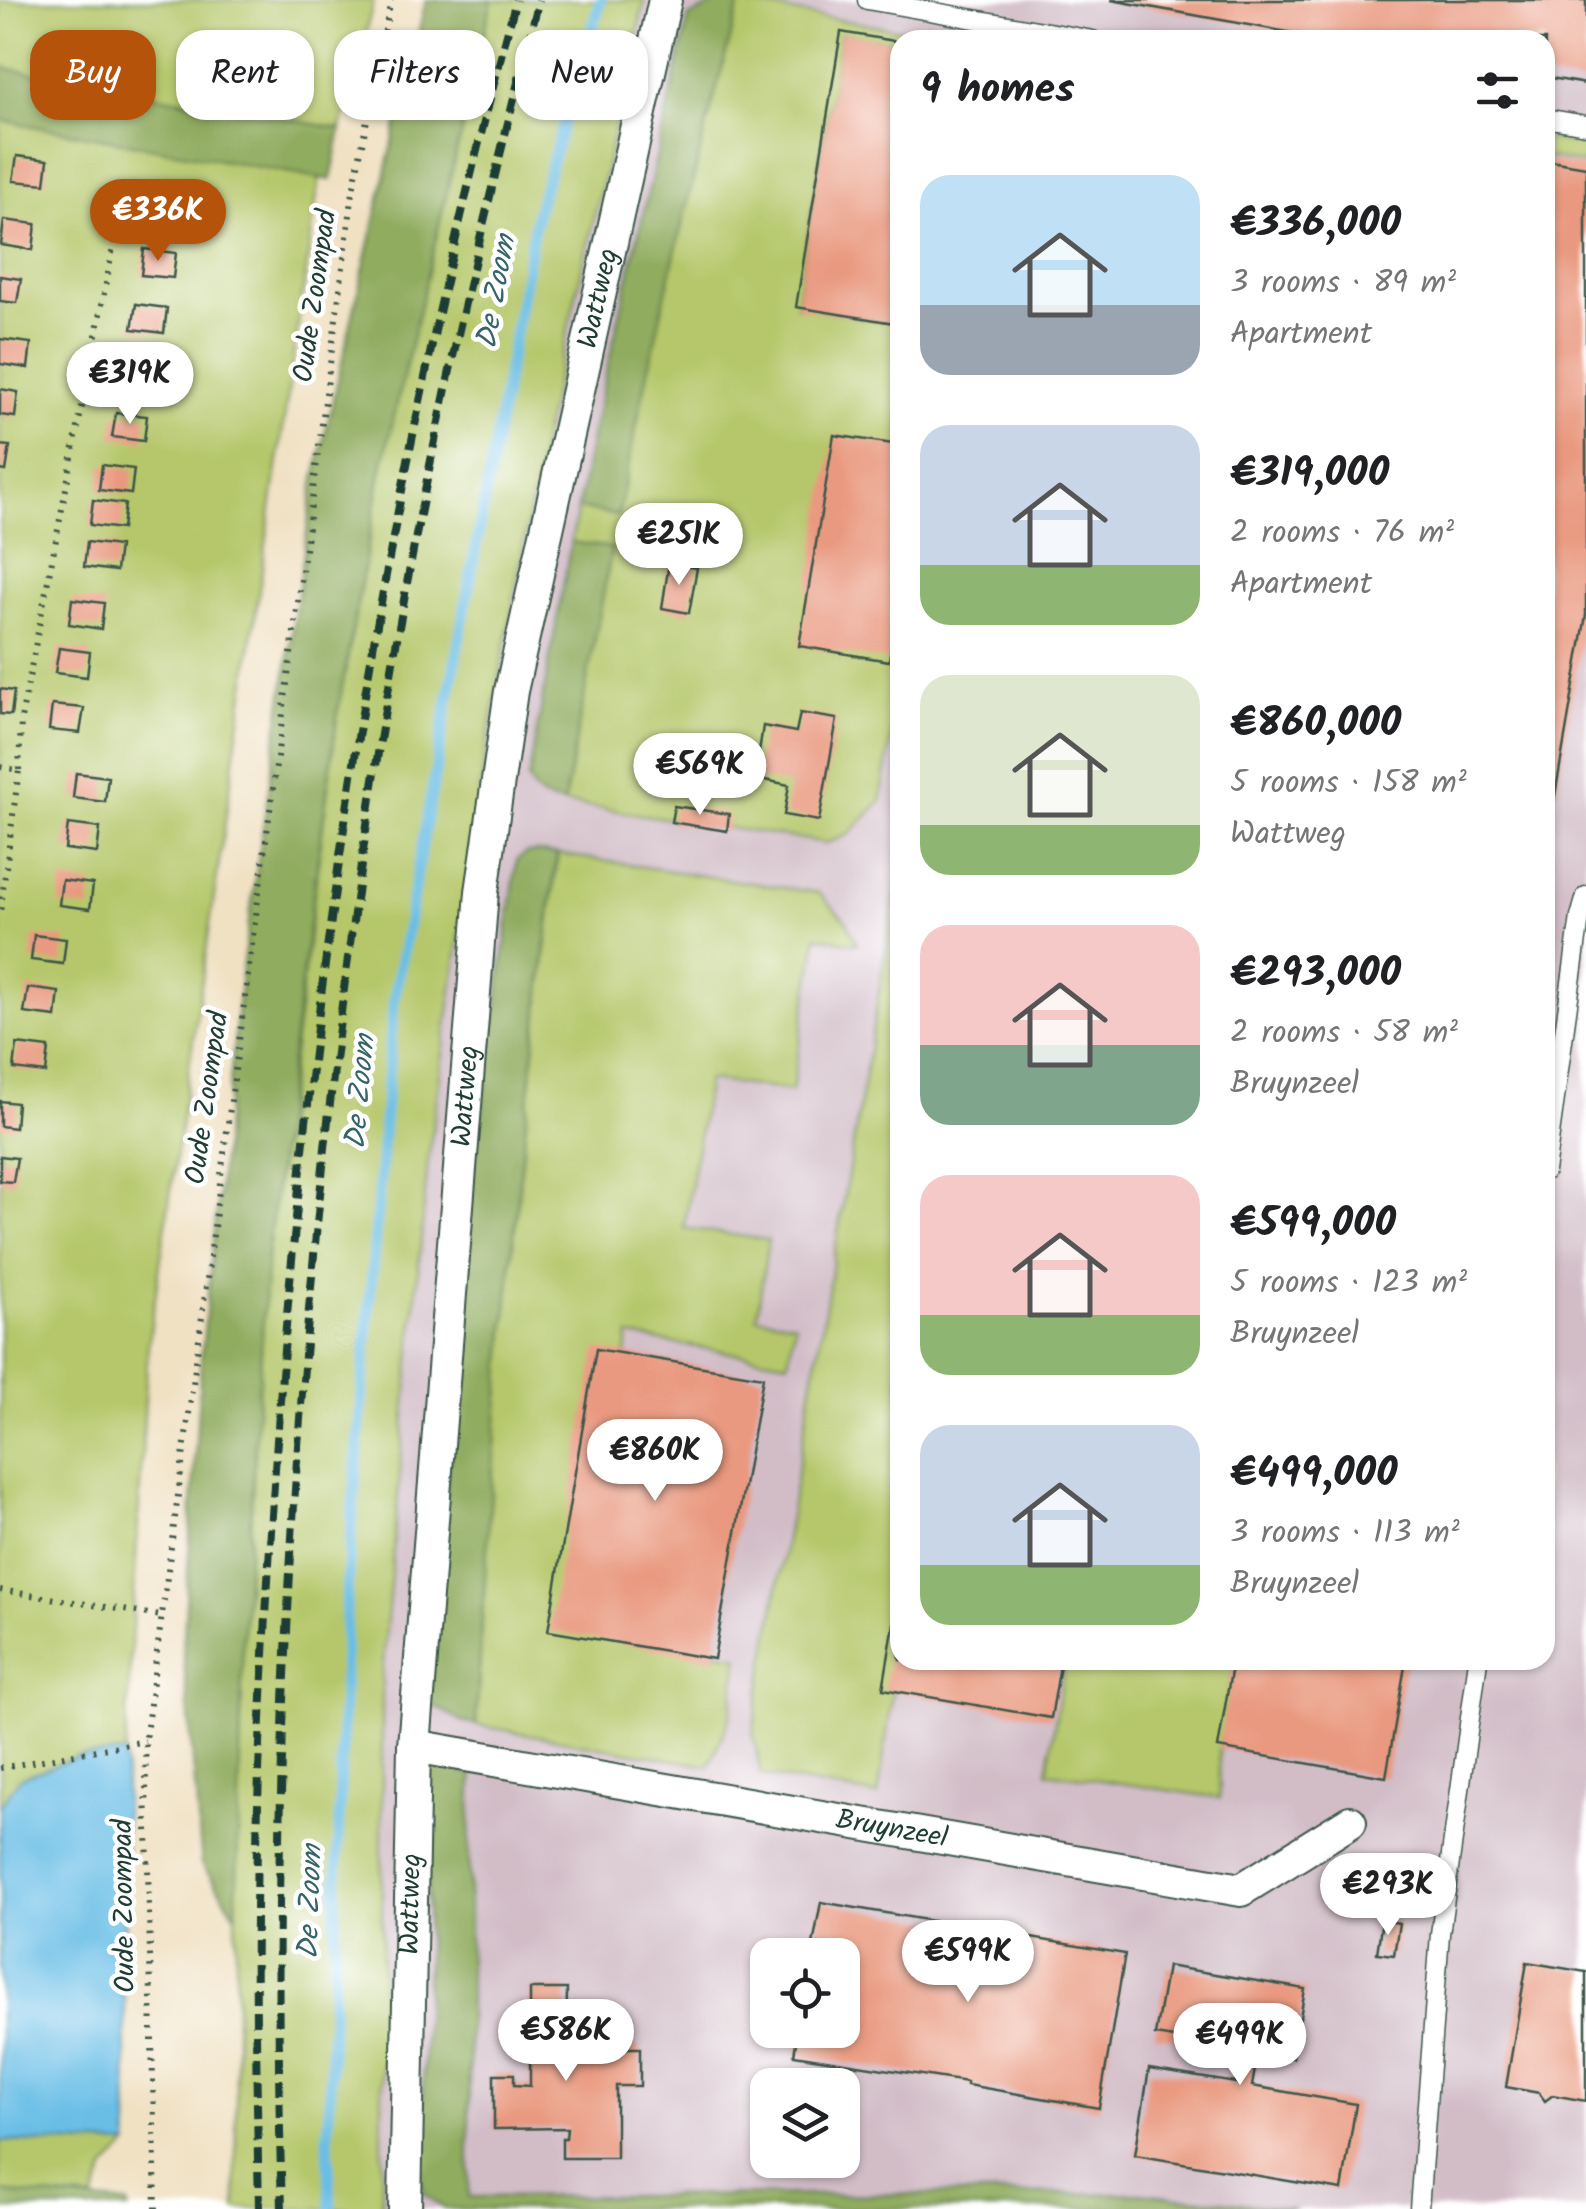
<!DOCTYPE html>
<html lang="en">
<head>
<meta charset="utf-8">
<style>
  body { margin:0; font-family:Kalam,sans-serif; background:#f6f6f6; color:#202124; height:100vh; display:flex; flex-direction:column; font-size:38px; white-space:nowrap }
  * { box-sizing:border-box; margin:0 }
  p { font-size:32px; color:#757577 }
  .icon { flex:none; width:55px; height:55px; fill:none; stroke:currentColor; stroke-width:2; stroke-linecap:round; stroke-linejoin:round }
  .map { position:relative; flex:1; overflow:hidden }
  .side { position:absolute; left:890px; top:30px; width:665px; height:1640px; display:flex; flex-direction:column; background:#fff; border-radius:30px; box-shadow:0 2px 8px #0004 }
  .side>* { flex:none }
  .hud { position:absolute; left:30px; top:30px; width:710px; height:90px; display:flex; gap:20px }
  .controls { position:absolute; left:750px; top:1938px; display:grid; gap:20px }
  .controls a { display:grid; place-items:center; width:110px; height:110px; border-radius:20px; background:#fff; box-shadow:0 2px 8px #0004; font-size:50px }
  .price { position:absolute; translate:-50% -85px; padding:0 22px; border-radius:35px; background:#fff; color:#222; font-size:32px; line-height:65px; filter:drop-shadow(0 2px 5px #0008) }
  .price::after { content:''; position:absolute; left:50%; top:60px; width:30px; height:22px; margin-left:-15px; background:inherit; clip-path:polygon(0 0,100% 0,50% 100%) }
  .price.current { background:#b45309; color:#fff }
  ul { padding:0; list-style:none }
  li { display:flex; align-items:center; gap:30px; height:250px; padding:0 30px }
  li span { display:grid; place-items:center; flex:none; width:280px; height:200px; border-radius:30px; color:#555 }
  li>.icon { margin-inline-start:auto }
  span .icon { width:120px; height:120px; fill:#fffc; stroke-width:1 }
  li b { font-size:42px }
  h2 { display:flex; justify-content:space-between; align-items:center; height:120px; padding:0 30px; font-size:42px }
  .pill { padding:0 35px; border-radius:30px; background:#fff; box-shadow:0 2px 8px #0004; font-size:35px; line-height:90px }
  .pill.current { background:#b45309; color:#fff }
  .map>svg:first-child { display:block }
</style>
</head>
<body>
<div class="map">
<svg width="1586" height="2209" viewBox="0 0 1586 2209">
  <rect width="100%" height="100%" fill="#fff"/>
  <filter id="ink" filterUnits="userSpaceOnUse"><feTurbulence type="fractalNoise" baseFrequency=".01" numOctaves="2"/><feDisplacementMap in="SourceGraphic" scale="20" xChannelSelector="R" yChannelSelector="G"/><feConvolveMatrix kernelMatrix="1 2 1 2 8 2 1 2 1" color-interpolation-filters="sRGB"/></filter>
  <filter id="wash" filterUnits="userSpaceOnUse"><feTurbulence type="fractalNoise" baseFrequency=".0048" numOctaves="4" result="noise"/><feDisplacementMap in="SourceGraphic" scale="40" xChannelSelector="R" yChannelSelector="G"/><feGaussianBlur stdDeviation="2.25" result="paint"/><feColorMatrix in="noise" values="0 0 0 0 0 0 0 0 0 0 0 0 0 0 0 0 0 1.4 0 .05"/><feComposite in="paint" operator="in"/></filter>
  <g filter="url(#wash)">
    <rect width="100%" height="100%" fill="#f0e1c3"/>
    <path fill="#d2bdc7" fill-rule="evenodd" d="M637,0H1586V2209H329L306,1815L525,268ZM900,40H1545V1660H900ZM768,1955H842V2030H768ZM768,2085H842V2160H768Z"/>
    <g fill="#b5c76b" stroke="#6a8250" stroke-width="2.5">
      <polygon points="0,0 374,0 341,129 0,97"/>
      <polygon points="492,0 645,0 544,432 484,762 428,1161 382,1675 382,2209 236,2209 236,1915 243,1636 267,1257 338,710 382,467"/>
      <path d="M740,3L961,40L900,42L841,33L796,306L900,324V684L881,801L848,835L827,843L564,803L611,548L571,542L578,508L618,516C652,343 692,172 740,3Z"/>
      <polygon points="0,108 320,176 148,1346 125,1753 77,1757 21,1778 0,1806"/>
      <polygon points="1545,138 1586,145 1586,164 1545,157"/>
      <path d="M558,854L819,893L847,922L857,944L817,936L792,1091L708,1080L684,1228L768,1240L757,1317L795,1323L788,1362L629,1336L581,1629L739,1656L730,1718L709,1766L476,1725C491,1434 521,1143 558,854Z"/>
      <polygon points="900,868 900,1620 888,1690 893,1692 878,1796 761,1775 753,1733"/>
      <polygon points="1065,1660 1234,1660 1219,1748 1220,1798 1047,1772"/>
      <polygon points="0,2141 129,2145 106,2169 93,2200 0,2192"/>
    </g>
    <g fill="#90ac5f" stroke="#58744a" stroke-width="2.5">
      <polygon points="426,0 492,0 382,467 338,710 290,1067 267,1257 243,1636 236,1915 202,1864 183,1650 201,1360 241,975 315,478"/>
      <path d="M724,0L740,3C692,172 652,344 618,516L578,508L590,442L689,17Z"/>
      <polygon points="0,67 341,129 331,180 0,120"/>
      <path d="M571,542L612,548L564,803C545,801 537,798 528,780Z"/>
      <path d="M537,852L557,854C521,1143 491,1434 476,1725L466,1723L428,1703L474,1166L517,860L526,853Z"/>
      <polygon points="428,1766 473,1774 469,1847 469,2197 1142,2193 1294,2209 445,2209 425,2195 420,2177 427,1961"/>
      <polygon points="0,2192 128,2204 129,2209 0,2209"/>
    </g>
    <polygon fill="#69bee6" stroke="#447e8d" stroke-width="2.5" points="125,1753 125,2019 129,2145 0,2141 0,1806 20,1778 77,1757"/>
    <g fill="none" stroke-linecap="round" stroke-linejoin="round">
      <polyline stroke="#69bee6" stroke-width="11" points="331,2209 328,2143 347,1584 394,1000 537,210 601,0"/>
    </g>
    <g id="blocks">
      <g fill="#e9997f">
        <polygon points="1111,0 1586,0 1586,84 1545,77 1545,40 1332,40"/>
        <polygon points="841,32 900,42 900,324 796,307"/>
        <polygon points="17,156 48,160 45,184 13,181"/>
        <polygon points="1545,160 1586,167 1586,615 1547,842"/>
        <polygon points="128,190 160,194 156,219 125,215"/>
        <polygon points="4,220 36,224 33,250 1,245"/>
        <polygon points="144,249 176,253 173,278 141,275"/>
        <polygon points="0,276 21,279 17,303 0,301"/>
        <polygon points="136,304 167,308 164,333 132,329"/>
        <polygon points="0,339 31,343 28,368 0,364"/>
        <polygon points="122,353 154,357 151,382 120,378"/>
        <polygon points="0,389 18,392 15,417 0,415"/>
        <polygon points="116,413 147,416 144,441 112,437"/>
        <polygon points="834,435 900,445 900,592 889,661 799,646"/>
        <polygon points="0,445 10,446 6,471 0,470"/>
        <polygon points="102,465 134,469 131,494 99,490"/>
        <polygon points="93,500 125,504 122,529 90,525"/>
        <polygon points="87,542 119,546 116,571 84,567"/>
        <polygon points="669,563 697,568 689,613 662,608"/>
        <polygon points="72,599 104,603 101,629 69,624"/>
        <polygon points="59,648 90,652 87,677 55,673"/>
        <polygon points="0,689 14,691 11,715 0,714"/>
        <polygon points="52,705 84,708 80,733 49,730"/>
        <polygon points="800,713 837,719 819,821 784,815 789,785 755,778 763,726 796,732"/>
        <polygon points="76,773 108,777 105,802 73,798"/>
        <polygon points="674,806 729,814 727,831 671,822"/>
        <polygon points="68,824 100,828 97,853 65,849"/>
        <polygon points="62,880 93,884 90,909 59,905"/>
        <polygon points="34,935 66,939 63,964 31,960"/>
        <polygon points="28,988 59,992 56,1017 24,1013"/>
        <polygon points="17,1044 49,1048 46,1073 14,1069"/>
        <polygon points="0,1101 17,1103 15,1128 0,1126"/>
        <polygon points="0,1156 17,1158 13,1182 0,1181"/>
        <polygon points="596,1349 763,1377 714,1659 548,1631"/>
        <polygon points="898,1600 900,1660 1061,1660 1051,1718 883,1689"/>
        <polygon points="1233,1660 1406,1660 1386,1777 1218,1748"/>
        <polygon points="821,1902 1125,1954 1099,2108 967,2085 967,2082 794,2055 798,2030 842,2030 842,1955 811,1955"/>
        <polygon points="1382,1920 1399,1923 1394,1955 1377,1953"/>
        <polygon points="1527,1962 1586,1972 1586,2101 1553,2095 1545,2101 1539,2093 1506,2087"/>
        <polygon points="1167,1966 1305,1989 1293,2058 1258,2052 1252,2086 1356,2104 1342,2190 1135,2155 1149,2069 1236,2083 1241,2049 1155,2035"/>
        <polygon points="530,1989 567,1989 566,2048 640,2048 640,2086 616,2086 616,2158 562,2158 562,2138 566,2138 567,2128 494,2129 494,2074 514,2074 514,2085 530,2086"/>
      </g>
    </g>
  </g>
  <g filter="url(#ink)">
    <use href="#blocks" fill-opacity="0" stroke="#3e5649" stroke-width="2.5"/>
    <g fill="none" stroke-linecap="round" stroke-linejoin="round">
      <defs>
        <g id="lane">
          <polyline points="867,0 1093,40"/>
          <polyline points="1545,118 1586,125"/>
          <polyline points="1545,1171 1580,917 1586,896"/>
          <polyline points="1419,2209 1440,1934 1478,1660"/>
        </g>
        <g id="street">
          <path id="s1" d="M414,1746L1241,1890L1350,1822"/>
          <path id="s2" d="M405,2209L414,1746L482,892L511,691L665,0"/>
        </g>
      </defs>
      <use href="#lane" stroke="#3e5649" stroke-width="21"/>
      <use href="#street" stroke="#3e5649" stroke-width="36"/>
      <g stroke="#3e5649" stroke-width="6" stroke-dasharray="2.5 8" stroke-linecap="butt">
        <polyline points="0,767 19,770 0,913"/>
        <polyline points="19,770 21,719 117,227"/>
        <polyline points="0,1590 161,1616"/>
        <polyline points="0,1768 145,1741"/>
        <polyline points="156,2209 145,1741 354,185 391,0"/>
      </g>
      <use href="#lane" stroke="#fff" stroke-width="18"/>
      <use href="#street" stroke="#fff" stroke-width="32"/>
      <g stroke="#1f3d34" stroke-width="8" stroke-dasharray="15 8" stroke-linecap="butt">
        <path d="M259,2209C257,2112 255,2015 256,1917C257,1768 265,1619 275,1469C309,974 386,479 516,0"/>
        <path d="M282,2209C266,1694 306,1175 392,668C430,443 482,221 539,0"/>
      </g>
    </g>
  </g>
  <g text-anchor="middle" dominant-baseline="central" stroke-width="9" stroke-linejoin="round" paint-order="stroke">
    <g font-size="28" fill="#1f3d34" stroke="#fff">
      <text transform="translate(316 296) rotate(-82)">Oude Zoompad</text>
      <text stroke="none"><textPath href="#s2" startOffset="1925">Wattweg</textPath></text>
      <text stroke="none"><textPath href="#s2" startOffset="1115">Wattweg</textPath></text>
      <text transform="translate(208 1098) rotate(-82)">Oude Zoompad</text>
      <text stroke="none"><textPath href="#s1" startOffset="485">Bruynzeel</textPath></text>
      <text stroke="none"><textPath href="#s2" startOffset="305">Wattweg</textPath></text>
      <text transform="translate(125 1906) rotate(-91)">Oude Zoompad</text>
    </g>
    <g font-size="30" font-style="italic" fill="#356469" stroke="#fff">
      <text transform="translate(497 292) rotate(-80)">De Zoom</text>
      <text transform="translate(361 1092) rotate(-85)">De Zoom</text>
      <text transform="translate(311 1902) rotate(-88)">De Zoom</text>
    </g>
  </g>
</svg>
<div class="controls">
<a><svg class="icon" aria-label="locate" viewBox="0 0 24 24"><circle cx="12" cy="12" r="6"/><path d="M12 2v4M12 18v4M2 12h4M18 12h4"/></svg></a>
<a><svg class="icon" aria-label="layers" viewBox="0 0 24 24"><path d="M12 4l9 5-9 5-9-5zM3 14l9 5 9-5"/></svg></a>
</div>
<b class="price current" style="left:158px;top:264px">€336K</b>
<b class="price" style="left:130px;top:427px">€319K</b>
<b class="price" style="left:679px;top:588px">€251K</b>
<b class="price" style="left:700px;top:818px">€569K</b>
<b class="price" style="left:655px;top:1504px">€860K</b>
<b class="price" style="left:1388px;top:1938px">€293K</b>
<b class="price" style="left:968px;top:2005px">€599K</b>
<b class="price" style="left:566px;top:2084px">€586K</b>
<b class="price" style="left:1240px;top:2088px">€499K</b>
<div class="hud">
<a class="pill current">Buy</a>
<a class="pill">Rent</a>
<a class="pill">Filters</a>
<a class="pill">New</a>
</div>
<section class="side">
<h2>9 homes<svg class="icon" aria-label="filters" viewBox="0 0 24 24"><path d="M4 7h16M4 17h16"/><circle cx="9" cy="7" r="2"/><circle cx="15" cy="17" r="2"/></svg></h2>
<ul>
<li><span style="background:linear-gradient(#bfe0f5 65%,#9aa5b1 0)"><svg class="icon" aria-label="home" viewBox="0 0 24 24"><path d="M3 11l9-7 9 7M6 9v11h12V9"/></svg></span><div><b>€336,000</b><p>3 rooms · 89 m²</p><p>Apartment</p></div></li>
<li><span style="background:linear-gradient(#c9d6e8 70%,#8fb573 0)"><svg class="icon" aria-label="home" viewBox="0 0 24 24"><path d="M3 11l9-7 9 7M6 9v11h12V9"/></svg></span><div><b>€319,000</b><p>2 rooms · 76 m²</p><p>Apartment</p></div></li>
<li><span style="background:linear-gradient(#dfe7d0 75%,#8fb573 0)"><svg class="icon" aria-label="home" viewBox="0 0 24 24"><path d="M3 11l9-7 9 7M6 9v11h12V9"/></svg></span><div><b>€860,000</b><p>5 rooms · 158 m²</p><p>Wattweg</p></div></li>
<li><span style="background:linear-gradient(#f6c9c9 60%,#7fa58c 0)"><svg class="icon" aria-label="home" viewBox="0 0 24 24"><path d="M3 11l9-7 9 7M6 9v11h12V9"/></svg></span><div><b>€293,000</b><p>2 rooms · 58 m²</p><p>Bruynzeel</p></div></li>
<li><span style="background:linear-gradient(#f6c9c9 70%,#8fb573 0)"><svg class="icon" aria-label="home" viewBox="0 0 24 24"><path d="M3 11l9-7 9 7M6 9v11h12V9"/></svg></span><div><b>€599,000</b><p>5 rooms · 123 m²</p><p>Bruynzeel</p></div></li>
<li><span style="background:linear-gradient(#c9d6e8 70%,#8fb573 0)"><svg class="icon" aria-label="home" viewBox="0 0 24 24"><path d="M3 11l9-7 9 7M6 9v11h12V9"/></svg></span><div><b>€499,000</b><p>3 rooms · 113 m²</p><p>Bruynzeel</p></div></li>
</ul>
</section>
</div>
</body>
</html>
